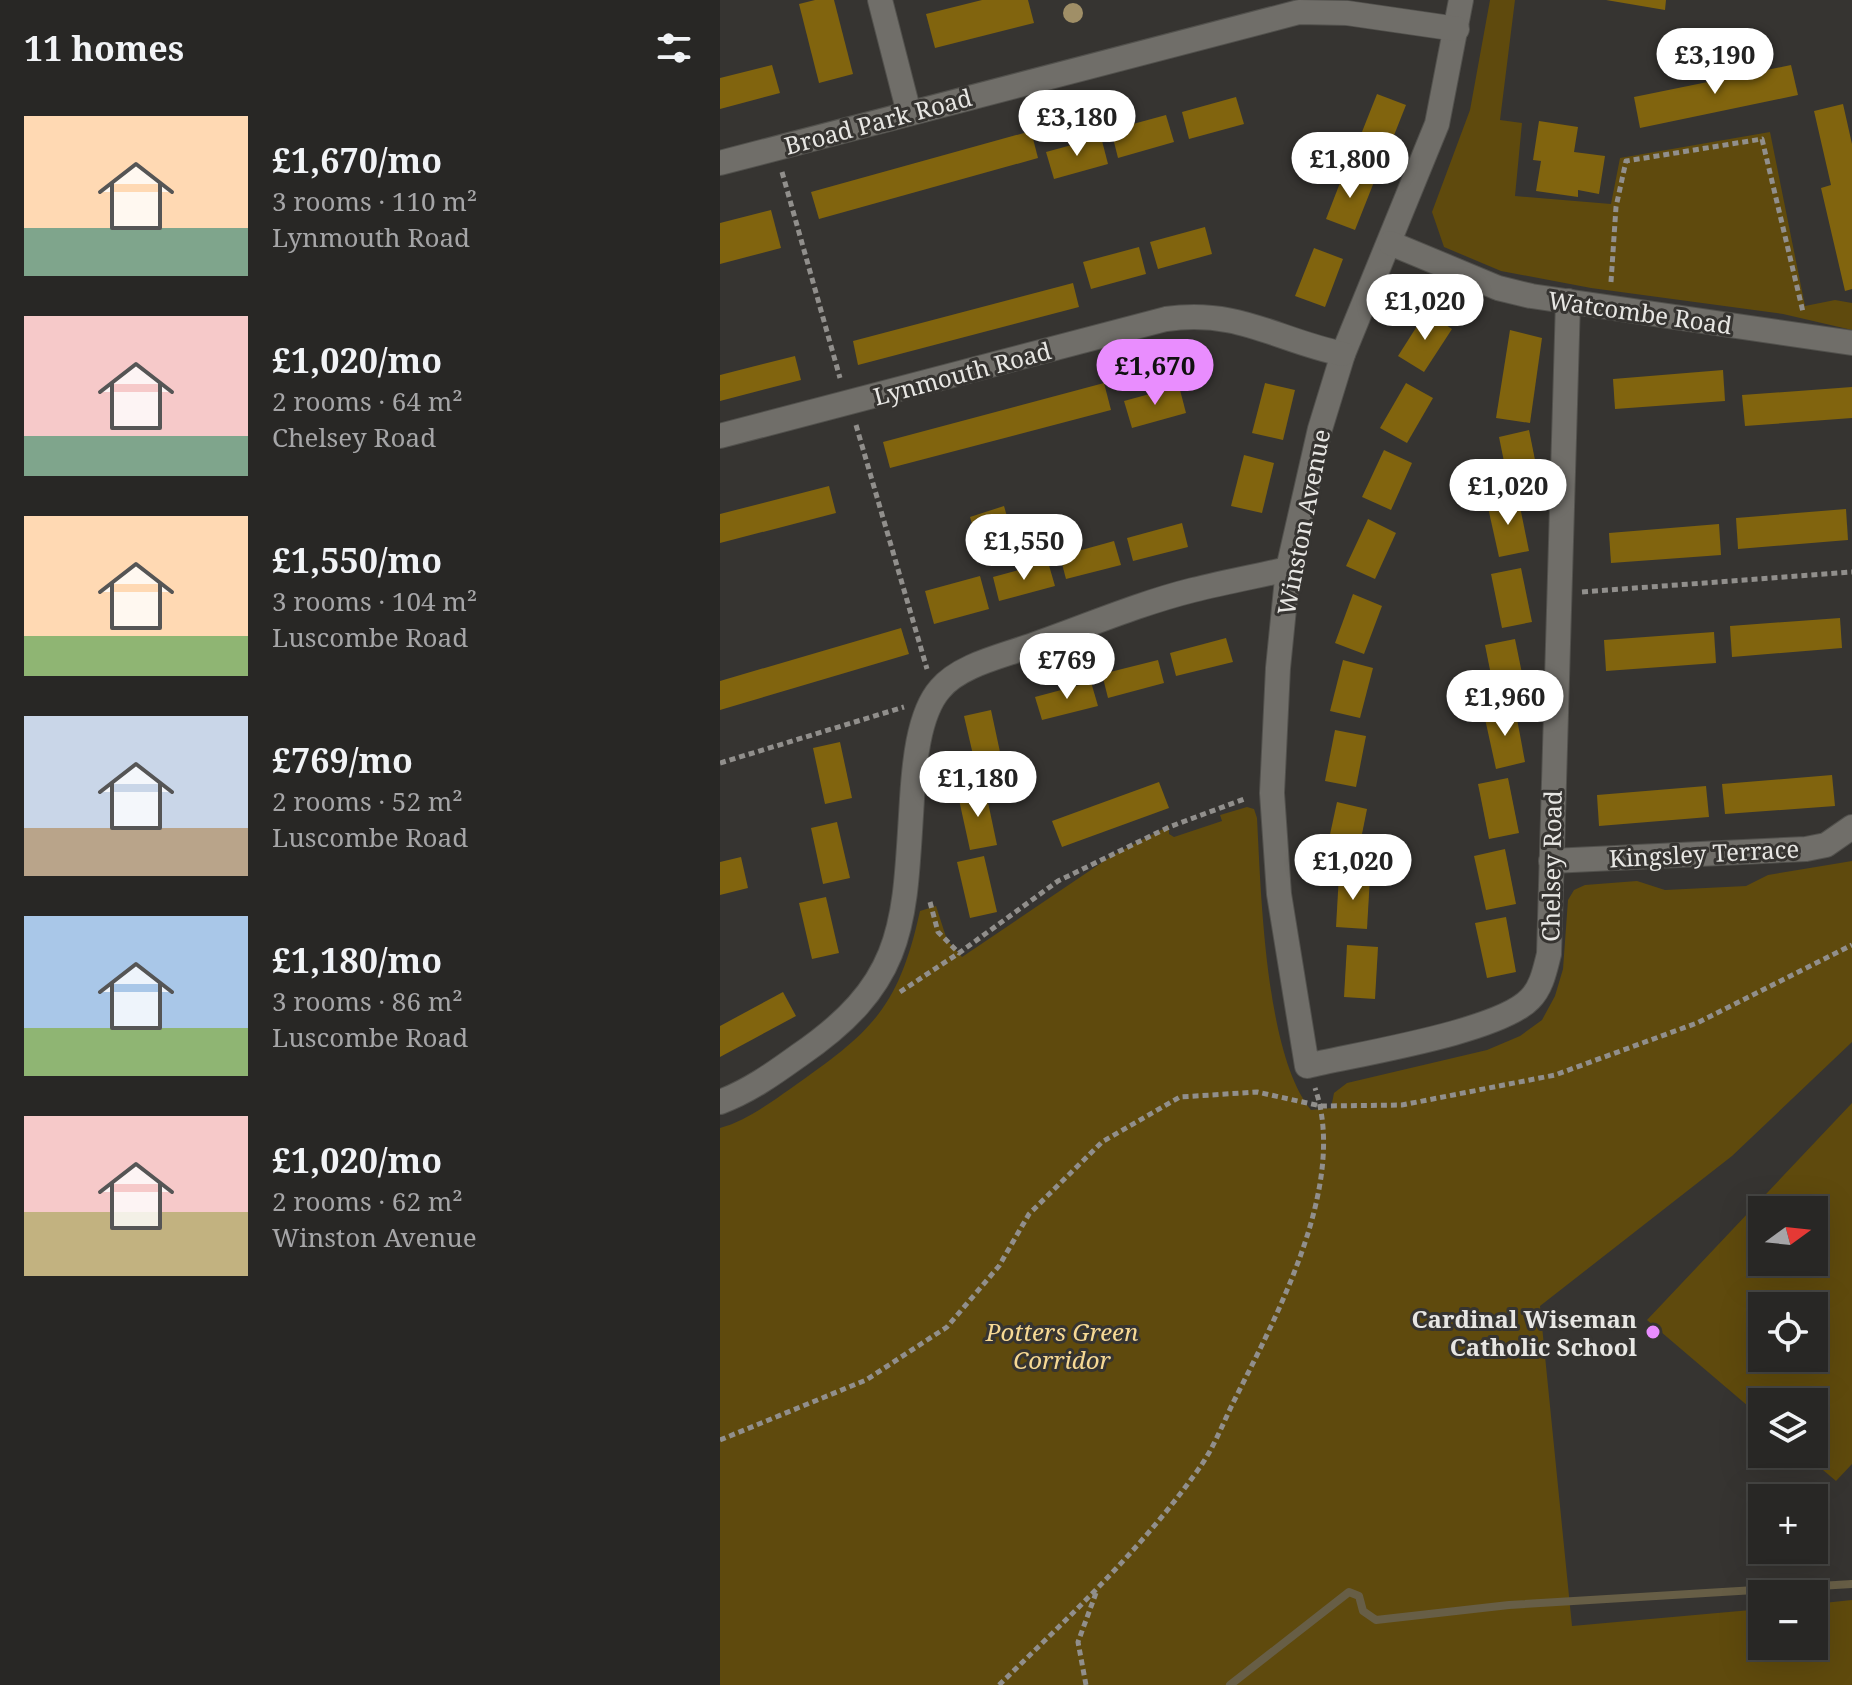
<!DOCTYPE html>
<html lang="en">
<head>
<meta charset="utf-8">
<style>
  body { margin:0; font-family:"Noto Serif",serif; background:#343332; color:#f1f3f6; height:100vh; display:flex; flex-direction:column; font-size:30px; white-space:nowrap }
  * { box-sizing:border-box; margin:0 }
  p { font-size:26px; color:#a5a5a7 }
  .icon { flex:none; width:44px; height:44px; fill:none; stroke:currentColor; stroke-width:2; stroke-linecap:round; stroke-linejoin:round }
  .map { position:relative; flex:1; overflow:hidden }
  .sheet { display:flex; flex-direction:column; background:#282725; width:720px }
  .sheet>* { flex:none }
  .needle { width:52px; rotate:75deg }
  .controls { position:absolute; left:1028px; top:1196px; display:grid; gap:16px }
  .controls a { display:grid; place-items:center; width:80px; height:80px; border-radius:0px; background:#282725; box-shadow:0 8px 32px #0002,0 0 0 2px #444442; font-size:40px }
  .price { position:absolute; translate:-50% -68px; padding:0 18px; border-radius:28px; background:#fff; color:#222; font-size:26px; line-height:52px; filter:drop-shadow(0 2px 4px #0008) }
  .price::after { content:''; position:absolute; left:50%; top:48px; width:24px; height:18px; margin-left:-12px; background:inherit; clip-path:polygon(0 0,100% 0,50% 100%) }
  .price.on { background:#e98dfe; color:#111 }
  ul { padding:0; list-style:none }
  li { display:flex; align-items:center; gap:24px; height:200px; padding:0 24px }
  li span { display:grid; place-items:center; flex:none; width:224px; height:160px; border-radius:0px; color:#555 }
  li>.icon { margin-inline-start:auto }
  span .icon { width:96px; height:96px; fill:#fffc; stroke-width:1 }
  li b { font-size:34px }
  h2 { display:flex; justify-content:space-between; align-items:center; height:96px; padding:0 24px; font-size:34px }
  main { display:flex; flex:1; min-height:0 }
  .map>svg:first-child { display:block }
</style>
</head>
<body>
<main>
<section class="sheet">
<h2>11 homes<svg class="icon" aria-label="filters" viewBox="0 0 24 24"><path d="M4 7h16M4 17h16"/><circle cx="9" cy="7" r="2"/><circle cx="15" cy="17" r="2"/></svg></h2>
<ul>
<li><span style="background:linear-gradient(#ffd9b3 70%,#7fa58c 0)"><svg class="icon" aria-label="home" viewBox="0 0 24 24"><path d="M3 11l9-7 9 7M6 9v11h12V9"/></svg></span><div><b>£1,670/mo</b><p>3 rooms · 110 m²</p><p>Lynmouth Road</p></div></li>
<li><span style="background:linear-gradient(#f6c9c9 75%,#7fa58c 0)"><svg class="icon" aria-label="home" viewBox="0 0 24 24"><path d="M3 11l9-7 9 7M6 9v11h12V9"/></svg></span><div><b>£1,020/mo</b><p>2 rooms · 64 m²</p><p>Chelsey Road</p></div></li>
<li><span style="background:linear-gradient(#ffd9b3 75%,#8fb573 0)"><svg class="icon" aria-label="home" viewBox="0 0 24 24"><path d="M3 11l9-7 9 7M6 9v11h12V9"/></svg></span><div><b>£1,550/mo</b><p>3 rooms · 104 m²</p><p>Luscombe Road</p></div></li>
<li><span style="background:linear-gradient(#c9d6e8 70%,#b9a48a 0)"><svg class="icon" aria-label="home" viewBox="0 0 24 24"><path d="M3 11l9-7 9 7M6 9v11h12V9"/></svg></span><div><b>£769/mo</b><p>2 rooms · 52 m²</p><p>Luscombe Road</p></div></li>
<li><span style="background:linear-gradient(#a9c7e8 70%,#8fb573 0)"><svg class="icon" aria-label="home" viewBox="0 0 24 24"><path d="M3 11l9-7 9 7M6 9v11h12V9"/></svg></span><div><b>£1,180/mo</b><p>3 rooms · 86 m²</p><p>Luscombe Road</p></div></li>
<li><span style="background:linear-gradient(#f6c9c9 60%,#c2b280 0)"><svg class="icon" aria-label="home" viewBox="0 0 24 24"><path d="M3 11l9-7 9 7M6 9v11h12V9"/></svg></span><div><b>£1,020/mo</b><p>2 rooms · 62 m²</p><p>Winston Avenue</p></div></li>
</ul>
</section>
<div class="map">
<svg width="1132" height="1685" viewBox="0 0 1132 1685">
  <rect width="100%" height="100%" fill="#363431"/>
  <g fill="#5f4a0d" fill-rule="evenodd">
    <polygon points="770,0 795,0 780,120 802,123 795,196 891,204 900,158 1050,132 1085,306 1115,300 1132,303 1132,330 1063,314 871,288 781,271 724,247 712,212 750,110"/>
    <path d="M527,807L534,809L537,818C541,892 545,1054 591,1110L611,1108L614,1093L627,1083L767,1050L800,1036L822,1020L835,996L843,969L848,900L854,890L865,885L917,881L945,890L1026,886L1048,875L1132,861V1042L1012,1156L820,1306L852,1626L1042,1609V1646H1094V1604L1132,1600V1685H0V1128C24,1122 50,1103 70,1089C151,1032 178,1010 200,911L216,906L227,940L242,957L393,855L449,826V834L454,837L502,821L500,815Z"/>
    <path d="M1132,1103V1464L1116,1481L1084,1454H1094V1402H1042V1418L927,1320ZM1042,1210H1094V1262H1042ZM1042,1306H1094V1358H1042Z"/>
  </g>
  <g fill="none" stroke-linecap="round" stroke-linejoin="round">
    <polyline stroke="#675e46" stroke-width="8" points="510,1685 629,1592 639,1596 643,1611 656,1620 789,1605 1132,1584"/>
  </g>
  <g fill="#81640e">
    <polygon points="95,0 114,0 133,74 99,83 79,4"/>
    <polygon points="262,0 308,0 314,23 215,48 206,14"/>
    <polygon points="886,0 946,0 945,10"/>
    <polygon points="52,65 60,93 0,109 0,78"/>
    <polygon points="1071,65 1078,95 920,128 914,97"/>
    <polygon points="657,94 686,105 667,153 638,142"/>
    <polygon points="516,97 524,124 469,139 462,112"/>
    <polygon points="1123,104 1132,144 1132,289 1125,291 1101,188 1111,185 1094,111"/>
    <polygon points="446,115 454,142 398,158 391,130"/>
    <polygon points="819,121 858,127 854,152 885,156 879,194 858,190 858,197 816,191 821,161 813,160"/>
    <polygon points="311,131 318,158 99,219 91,192"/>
    <polygon points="381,137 388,164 334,179 326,152"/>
    <polygon points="625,170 654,182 635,230 606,219"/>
    <polygon points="51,210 61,248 0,264 0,223"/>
    <polygon points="485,227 492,254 438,269 430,242"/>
    <polygon points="419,247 426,274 371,289 363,262"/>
    <polygon points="594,248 623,259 605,307 575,296"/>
    <polygon points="353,283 359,307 138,365 133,341"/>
    <polygon points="706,312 732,329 704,372 678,356"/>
    <polygon points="790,330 822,338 810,423 776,418"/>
    <polygon points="75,356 81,380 0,401 0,375"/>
    <polygon points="1003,370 1005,401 895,409 893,379"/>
    <polygon points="384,383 391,410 170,468 163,442"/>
    <polygon points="545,383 575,390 563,440 532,433"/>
    <polygon points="686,383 713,398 687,443 660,428"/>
    <polygon points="459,386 466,413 412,428 404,401"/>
    <polygon points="1132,387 1132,418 1025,426 1022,395"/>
    <polygon points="809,430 820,485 790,491 779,437"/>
    <polygon points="664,450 692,463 671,510 642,497"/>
    <polygon points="524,455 554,463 542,513 511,506"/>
    <polygon points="109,486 116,513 0,543 0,514"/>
    <polygon points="798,497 809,551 779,557 767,503"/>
    <polygon points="284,506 290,527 256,538 250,517"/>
    <polygon points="1126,509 1128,540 1018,549 1016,518"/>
    <polygon points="648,519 676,533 655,579 626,566"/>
    <polygon points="462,523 468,547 413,561 407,538"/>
    <polygon points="999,524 1001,555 891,563 889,533"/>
    <polygon points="394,541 401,565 346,579 340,556"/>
    <polygon points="328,562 335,586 279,601 273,577"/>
    <polygon points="801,568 812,622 782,628 771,574"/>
    <polygon points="260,576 269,609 214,624 205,591"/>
    <polygon points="633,594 662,606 644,654 615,643"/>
    <polygon points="1120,618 1122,648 1012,657 1010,626"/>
    <polygon points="181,628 189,654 0,710 0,681"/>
    <polygon points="994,632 996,663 886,671 884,640"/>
    <polygon points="506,638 513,662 456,676 450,653"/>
    <polygon points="795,639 806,693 776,700 765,645"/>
    <polygon points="438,660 444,683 388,698 382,674"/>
    <polygon points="623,660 653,668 640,718 610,711"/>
    <polygon points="371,682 378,706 322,720 315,697"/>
    <polygon points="795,708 805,762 776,769 764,714"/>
    <polygon points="271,710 283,766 257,772 244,716"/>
    <polygon points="615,730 646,736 636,787 605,781"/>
    <polygon points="120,742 132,798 105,804 93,748"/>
    <polygon points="1112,775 1115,806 1005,814 1002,784"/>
    <polygon points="788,778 799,833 769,839 758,784"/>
    <polygon points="439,782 449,808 342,847 332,821"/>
    <polygon points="986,786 989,817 879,826 877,795"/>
    <polygon points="265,788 277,845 250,850 238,795"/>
    <polygon points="617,802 647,809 637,859 606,853"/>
    <polygon points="117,822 130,878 103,884 91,828"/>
    <polygon points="785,849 796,904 766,910 754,856"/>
    <polygon points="264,856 277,912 250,918 237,862"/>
    <polygon points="21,857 28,888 0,895 0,862"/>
    <polygon points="619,875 650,877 647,929 616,927"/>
    <polygon points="106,897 119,953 92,959 79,903"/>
    <polygon points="786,917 796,972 767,978 755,923"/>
    <polygon points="627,945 658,947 655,999 624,997"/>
    <polygon points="63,992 76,1016 0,1057 0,1026"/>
  </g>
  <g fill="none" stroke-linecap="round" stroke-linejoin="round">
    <defs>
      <g id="street">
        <polyline points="160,0 189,113"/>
        <path d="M741,0L717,124L623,354L600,429L568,569L558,668L552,793L559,894L587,1066C637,1054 779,1032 810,999C822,987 825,969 829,954L848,301"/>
        <polyline points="0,163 579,12 627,13 737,29"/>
        <polyline points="670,243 778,288 811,296 1132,343"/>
        <path d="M0,436L446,319C520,309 556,340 623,354"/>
        <polyline points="831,861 1086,849 1106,845 1132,827"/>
        <path d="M0,1102C29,1091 53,1074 78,1056C188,981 184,923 192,799C194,767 198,714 220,689C239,666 279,657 307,647C362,628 417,604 473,590C505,582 537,576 568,569"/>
      </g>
    </defs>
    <use href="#street" stroke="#52514d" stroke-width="26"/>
    <g stroke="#918f8c" stroke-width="5" stroke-dasharray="6 4" stroke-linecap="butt">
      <polyline points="62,172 120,378"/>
      <polyline points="891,282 896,207 906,161 1042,139 1083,312"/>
      <polyline points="136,425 207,669"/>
      <polyline points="862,592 1132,572"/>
      <polyline points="0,763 184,707"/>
      <polyline points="210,902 218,932 239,953 338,881 449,827 527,798"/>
      <polyline points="180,992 239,953"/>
      <polyline points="0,1440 146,1380 227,1327 279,1266 309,1214 382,1142 460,1097 537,1092 601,1106 682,1105 835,1075 977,1023 1132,945"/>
      <path d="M279,1685C349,1617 423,1548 480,1467C495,1446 504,1420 516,1397C558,1313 628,1183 595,1088"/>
      <polyline points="366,1685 358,1642 376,1593"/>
    </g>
    <use href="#street" stroke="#706e69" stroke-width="24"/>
  </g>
  <circle fill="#a08f67" cx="353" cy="13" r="10"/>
  <circle fill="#e98dfe" stroke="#363431" stroke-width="3" cx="933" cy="1332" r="8"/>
  <g text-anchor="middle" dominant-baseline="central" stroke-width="6" stroke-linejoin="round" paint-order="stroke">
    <g font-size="24" fill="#e7e6e3" stroke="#363431">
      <text transform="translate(158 121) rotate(-15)">Broad Park Road</text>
      <text transform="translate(920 312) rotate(8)">Watcombe Road</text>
      <text transform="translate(242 373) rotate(-15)">Lynmouth Road</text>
      <text transform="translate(583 522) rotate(-79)">Winston Avenue</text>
      <text transform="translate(984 853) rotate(-3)">Kingsley Terrace</text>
      <text transform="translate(831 866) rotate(-89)">Chelsey Road</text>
    </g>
    <g font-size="24" font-weight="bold" fill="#e7e6e3" stroke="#363431" text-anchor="end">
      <text x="917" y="1318">Cardinal Wiseman<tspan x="917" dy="28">Catholic School</tspan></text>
    </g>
    <g font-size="24" font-style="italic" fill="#f7d994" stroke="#363431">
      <text x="342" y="1331">Potters Green<tspan x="342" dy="28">Corridor</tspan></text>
    </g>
  </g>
</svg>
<div class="controls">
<a><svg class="needle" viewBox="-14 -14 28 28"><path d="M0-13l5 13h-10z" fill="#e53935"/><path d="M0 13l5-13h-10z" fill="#a5a5a7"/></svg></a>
<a><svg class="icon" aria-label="locate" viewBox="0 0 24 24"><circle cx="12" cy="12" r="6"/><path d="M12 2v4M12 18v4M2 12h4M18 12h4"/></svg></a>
<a><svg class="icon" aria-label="layers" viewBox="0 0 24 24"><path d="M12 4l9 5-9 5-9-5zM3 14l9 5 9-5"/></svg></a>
<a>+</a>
<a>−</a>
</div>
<b class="price" style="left:995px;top:96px">£3,190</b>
<b class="price" style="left:357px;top:158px">£3,180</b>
<b class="price" style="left:630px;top:200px">£1,800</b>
<b class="price" style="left:705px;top:342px">£1,020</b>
<b class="price on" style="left:435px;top:407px">£1,670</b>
<b class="price" style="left:788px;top:527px">£1,020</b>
<b class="price" style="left:304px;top:582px">£1,550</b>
<b class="price" style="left:347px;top:701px">£769</b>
<b class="price" style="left:785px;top:738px">£1,960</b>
<b class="price" style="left:258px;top:819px">£1,180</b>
<b class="price" style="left:633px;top:902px">£1,020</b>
</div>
</main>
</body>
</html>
